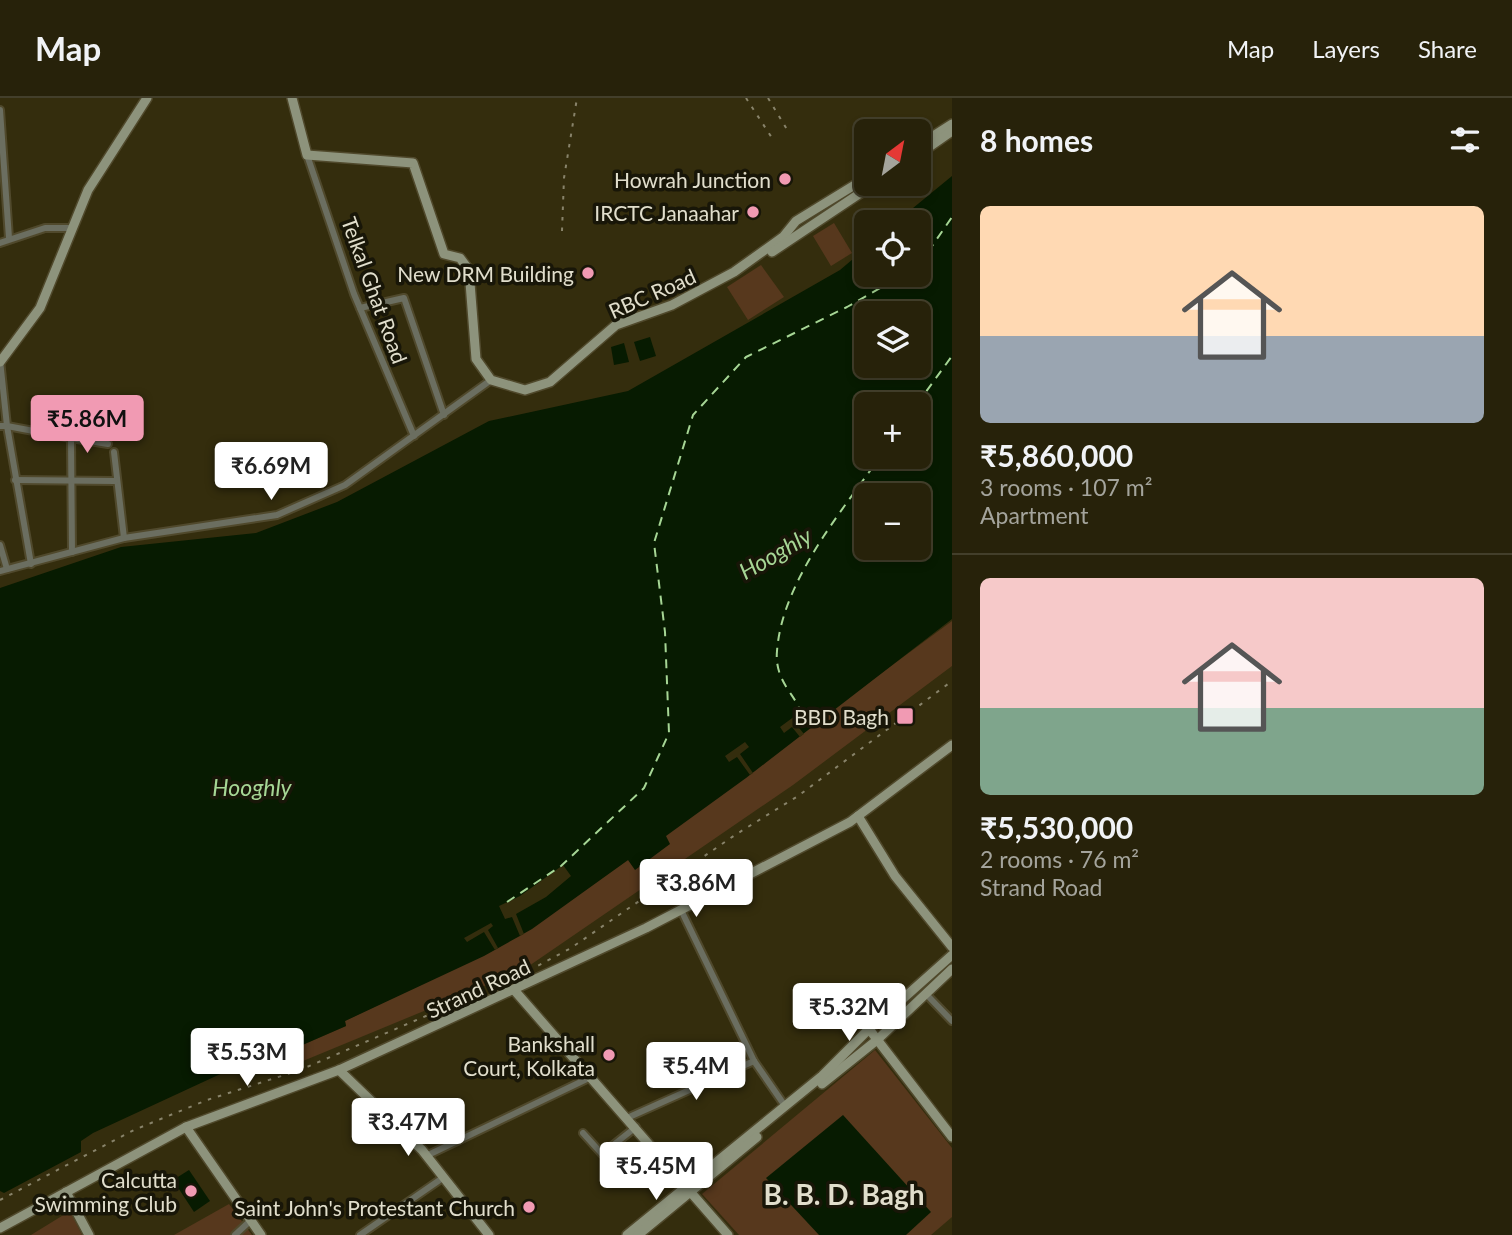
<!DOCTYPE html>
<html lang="en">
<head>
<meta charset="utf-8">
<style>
  body { margin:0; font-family:Lato,sans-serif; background:#332f18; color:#f1f3f6; height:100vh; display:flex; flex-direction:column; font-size:26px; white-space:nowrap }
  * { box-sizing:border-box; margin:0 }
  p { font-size:23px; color:#a4a49c }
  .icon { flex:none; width:38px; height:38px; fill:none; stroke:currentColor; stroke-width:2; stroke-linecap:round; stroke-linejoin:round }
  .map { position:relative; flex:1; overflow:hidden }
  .side { display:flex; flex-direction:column; background:#27220a; width:560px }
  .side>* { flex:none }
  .needle { width:46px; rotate:32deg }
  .fabs { position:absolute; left:854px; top:21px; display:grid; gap:14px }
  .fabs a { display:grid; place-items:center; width:77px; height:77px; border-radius:10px; background:#27220a; box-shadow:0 4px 10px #0003,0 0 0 2px #433f2b; font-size:35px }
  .price { position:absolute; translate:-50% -60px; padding:0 16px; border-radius:7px; background:#fff; color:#222; font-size:23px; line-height:46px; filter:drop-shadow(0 2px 4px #0008) }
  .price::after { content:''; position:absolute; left:50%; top:42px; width:21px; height:16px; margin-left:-10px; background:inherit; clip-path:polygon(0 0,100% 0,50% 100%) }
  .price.current { background:#f19ab3; color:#111 }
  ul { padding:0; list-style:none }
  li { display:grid; align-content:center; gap:14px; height:371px; padding:0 28px }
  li+li { border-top:2px solid #433f2b }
  li span { display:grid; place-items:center; height:217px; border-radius:10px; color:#555 }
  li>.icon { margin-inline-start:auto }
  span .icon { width:126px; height:126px; fill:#fffc; stroke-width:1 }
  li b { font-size:30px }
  h2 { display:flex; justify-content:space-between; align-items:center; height:84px; padding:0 28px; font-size:30px }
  header { display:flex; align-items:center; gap:42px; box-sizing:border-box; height:98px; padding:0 35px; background:#27220a; border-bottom:2px solid #433f2b }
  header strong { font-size:33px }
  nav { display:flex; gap:38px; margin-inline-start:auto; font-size:24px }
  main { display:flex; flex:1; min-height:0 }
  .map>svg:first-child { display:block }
</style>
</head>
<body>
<header>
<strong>Map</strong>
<nav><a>Map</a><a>Layers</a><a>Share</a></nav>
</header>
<main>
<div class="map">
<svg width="952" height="1137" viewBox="0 0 952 1137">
  <rect width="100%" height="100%" fill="#342d0d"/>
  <g fill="#57381d">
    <polygon points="834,125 852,155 831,168 813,138"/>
    <polygon points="761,167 784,199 748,222 727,189"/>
    <polygon points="952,523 952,568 793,687 523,872 274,975 266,956 282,949 284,955 346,928 345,923 520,838 628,762"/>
    <polygon points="875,952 952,1050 952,1119 931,1137 739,1137 702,1096"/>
    <polygon points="229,1106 252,1137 174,1137"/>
    <polygon points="70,1113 82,1137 31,1137"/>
  </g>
  <g fill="#071b01" fill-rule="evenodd">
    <path d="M952,78V521L746,680L666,738L670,746L635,772L628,762L532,831L484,858L345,923L346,928L284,955L281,950L257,959L93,1035L81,1043V1054L4,1095L0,1093V490L121,449L256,435L337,404L489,323L628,293L840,172L866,150V177H919V124H896ZM866,215H919V268H866ZM866,306H919V359H866ZM866,397H919V450H866Z"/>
    <polygon points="650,239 656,258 640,263 634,244"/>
    <polygon points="624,245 629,264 614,267 611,249"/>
    <polygon points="843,1017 931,1114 906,1137 819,1137 766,1080"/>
    <polygon points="189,1072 210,1103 194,1114 173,1082"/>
  </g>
  <g fill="#342d0d">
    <polygon points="799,615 803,620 796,626 804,636 800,639 792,629 784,635 780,629"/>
    <polygon points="745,644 749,649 740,656 753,675 750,677 737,659 729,664 725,658"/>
    <polygon points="563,767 571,778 546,799 516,816 524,836 520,838 512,819 505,821 499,808 520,798"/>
    <polygon points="491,825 493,828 488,832 498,850 495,852 484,834 467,844 464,840"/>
  </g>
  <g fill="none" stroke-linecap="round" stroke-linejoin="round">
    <g stroke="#a6d695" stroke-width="2" stroke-dasharray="9 7" stroke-linecap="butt">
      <polyline points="919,167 952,119"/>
      <polyline points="917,306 952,258"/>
      <path d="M801,617C799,599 774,585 777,553C782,484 841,414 880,359"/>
      <polyline points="507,804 561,768 644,690 669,635 665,534 654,445 693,317 746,259 847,209 903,177"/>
    </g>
    <defs>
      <g id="street">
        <polyline points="0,12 9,140"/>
        <polyline points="307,57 354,196 414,338"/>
        <polyline points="0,145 45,130 72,130"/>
        <polyline points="360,210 404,200 444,317"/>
        <polyline points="0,262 7,328 71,340 72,454"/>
        <polyline points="0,328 7,328 31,466"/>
        <polyline points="71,340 108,346"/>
        <polyline points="114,354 124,440"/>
        <polyline points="15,382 115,383"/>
        <polyline points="0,447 7,471"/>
        <polyline points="0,473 124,440 277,417 345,387 491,282"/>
        <polyline points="681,812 754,963 785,1008"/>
        <polyline points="927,897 952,923"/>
        <polyline points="627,1020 754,963"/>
        <polyline points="583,1035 602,1056 636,1029"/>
        <polyline points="426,1058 591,979"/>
        <polyline points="235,1137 250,1123"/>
        <polyline points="360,1137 444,1079"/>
      </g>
      <g id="secondary">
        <polyline points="292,0 307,57 413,65 444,156 460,160 469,172 476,261 491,282 525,292 550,284 616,227 672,207 734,174 783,139 796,123 866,80"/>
        <polyline points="919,47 952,26"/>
        <polyline points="919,56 952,33"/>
        <polyline points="772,154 874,86"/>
        <polyline points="0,264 40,210 88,92 147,0"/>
        <polyline points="858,718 895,778 952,849"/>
        <polyline points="515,893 728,1137"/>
        <polyline points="869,931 952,1039"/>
        <polyline points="339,972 422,1052 489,1137"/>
        <polyline points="822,986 877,942 952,871"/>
        <polyline points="186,1029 261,1137"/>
        <polyline points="66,1094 89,1137"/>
        <polyline points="0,1130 186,1029 339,972 646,830 850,724 952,647"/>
        <polyline points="627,1137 822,978 869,931 952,857"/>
        <polyline points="638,1137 757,1039"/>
      </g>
    </defs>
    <use href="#street" stroke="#50492c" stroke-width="10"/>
    <use href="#secondary" stroke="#50492c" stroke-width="12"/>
    <use href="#street" stroke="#6b6e60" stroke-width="6"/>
    <use href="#secondary" stroke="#8d937c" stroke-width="9"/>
    <g stroke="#88836a" stroke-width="2" stroke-dasharray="3.5 7" stroke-linecap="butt">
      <polyline points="746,0 774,43"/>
      <polyline points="768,0 788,33"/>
      <polyline points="562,133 564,80 577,0"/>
      <polyline points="0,1102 134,1032 207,1002 300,972 517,879 571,850 735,737 798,698 952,583"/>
    </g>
  </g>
  <g fill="#f19ab3" stroke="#181608" stroke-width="2.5">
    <circle cx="785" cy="81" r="7"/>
    <circle cx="753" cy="114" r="7"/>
    <circle cx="588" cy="175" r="7"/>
    <rect x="896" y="609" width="18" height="18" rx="3.5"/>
    <circle cx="609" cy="957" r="7"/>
    <circle cx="191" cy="1093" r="7"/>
    <circle cx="529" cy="1109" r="7"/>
  </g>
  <g text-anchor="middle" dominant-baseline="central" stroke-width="7" stroke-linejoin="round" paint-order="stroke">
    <g font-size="21" fill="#e1decc" stroke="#181608" text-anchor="end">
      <text x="771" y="81">Howrah Junction</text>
      <text x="739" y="114">IRCTC Janaahar</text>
      <text x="574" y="175">New DRM Building</text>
      <text x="889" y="618">BBD Bagh</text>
      <text x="595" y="945">Bankshall<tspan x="595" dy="24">Court, Kolkata</tspan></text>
      <text x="177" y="1081">Calcutta<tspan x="177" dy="24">Swimming Club</tspan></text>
      <text x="515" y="1109">Saint John's Protestant Church</text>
    </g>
    <g font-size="21" fill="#e1decc" stroke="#181608">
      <text transform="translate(375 192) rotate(70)">Telkal Ghat Road</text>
      <text transform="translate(652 195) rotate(-24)">RBC Road</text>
      <text transform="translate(478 890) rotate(-25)">Strand Road</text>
    </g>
    <g font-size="23" font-style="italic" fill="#a6d695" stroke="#181608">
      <text transform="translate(775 455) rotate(-30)">Hooghly</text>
      <text x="252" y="689">Hooghly</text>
    </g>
    <g font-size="28" font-weight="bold" fill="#e1decc" stroke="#181608">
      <text x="844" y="1096">B. B. D. Bagh</text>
    </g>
  </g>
</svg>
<div class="fabs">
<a><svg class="needle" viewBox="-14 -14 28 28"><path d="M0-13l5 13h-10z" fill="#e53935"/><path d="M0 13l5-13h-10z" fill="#a4a49c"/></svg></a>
<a><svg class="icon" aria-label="locate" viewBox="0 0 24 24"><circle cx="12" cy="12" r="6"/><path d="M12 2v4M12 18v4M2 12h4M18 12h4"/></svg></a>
<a><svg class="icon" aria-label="layers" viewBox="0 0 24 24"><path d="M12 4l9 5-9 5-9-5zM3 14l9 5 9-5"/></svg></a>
<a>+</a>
<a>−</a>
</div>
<b class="price current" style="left:87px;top:357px">₹5.86M</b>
<b class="price" style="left:271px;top:404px">₹6.69M</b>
<b class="price" style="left:696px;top:821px">₹3.86M</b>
<b class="price" style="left:849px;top:945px">₹5.32M</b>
<b class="price" style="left:247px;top:990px">₹5.53M</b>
<b class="price" style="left:696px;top:1004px">₹5.4M</b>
<b class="price" style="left:408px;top:1060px">₹3.47M</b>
<b class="price" style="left:656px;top:1104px">₹5.45M</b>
</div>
<section class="side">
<h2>8 homes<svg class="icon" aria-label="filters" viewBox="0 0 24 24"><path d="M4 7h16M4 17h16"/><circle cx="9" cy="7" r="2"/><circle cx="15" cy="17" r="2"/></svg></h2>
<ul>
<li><span style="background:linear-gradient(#ffd9b3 60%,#9aa5b1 0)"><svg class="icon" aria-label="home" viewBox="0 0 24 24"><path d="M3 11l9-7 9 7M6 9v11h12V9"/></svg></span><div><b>₹5,860,000</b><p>3 rooms · 107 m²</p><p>Apartment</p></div></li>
<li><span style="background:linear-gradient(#f6c9c9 60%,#7fa58c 0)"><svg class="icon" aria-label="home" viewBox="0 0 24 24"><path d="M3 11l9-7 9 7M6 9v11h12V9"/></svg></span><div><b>₹5,530,000</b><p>2 rooms · 76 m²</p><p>Strand Road</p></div></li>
</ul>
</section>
</main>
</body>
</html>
